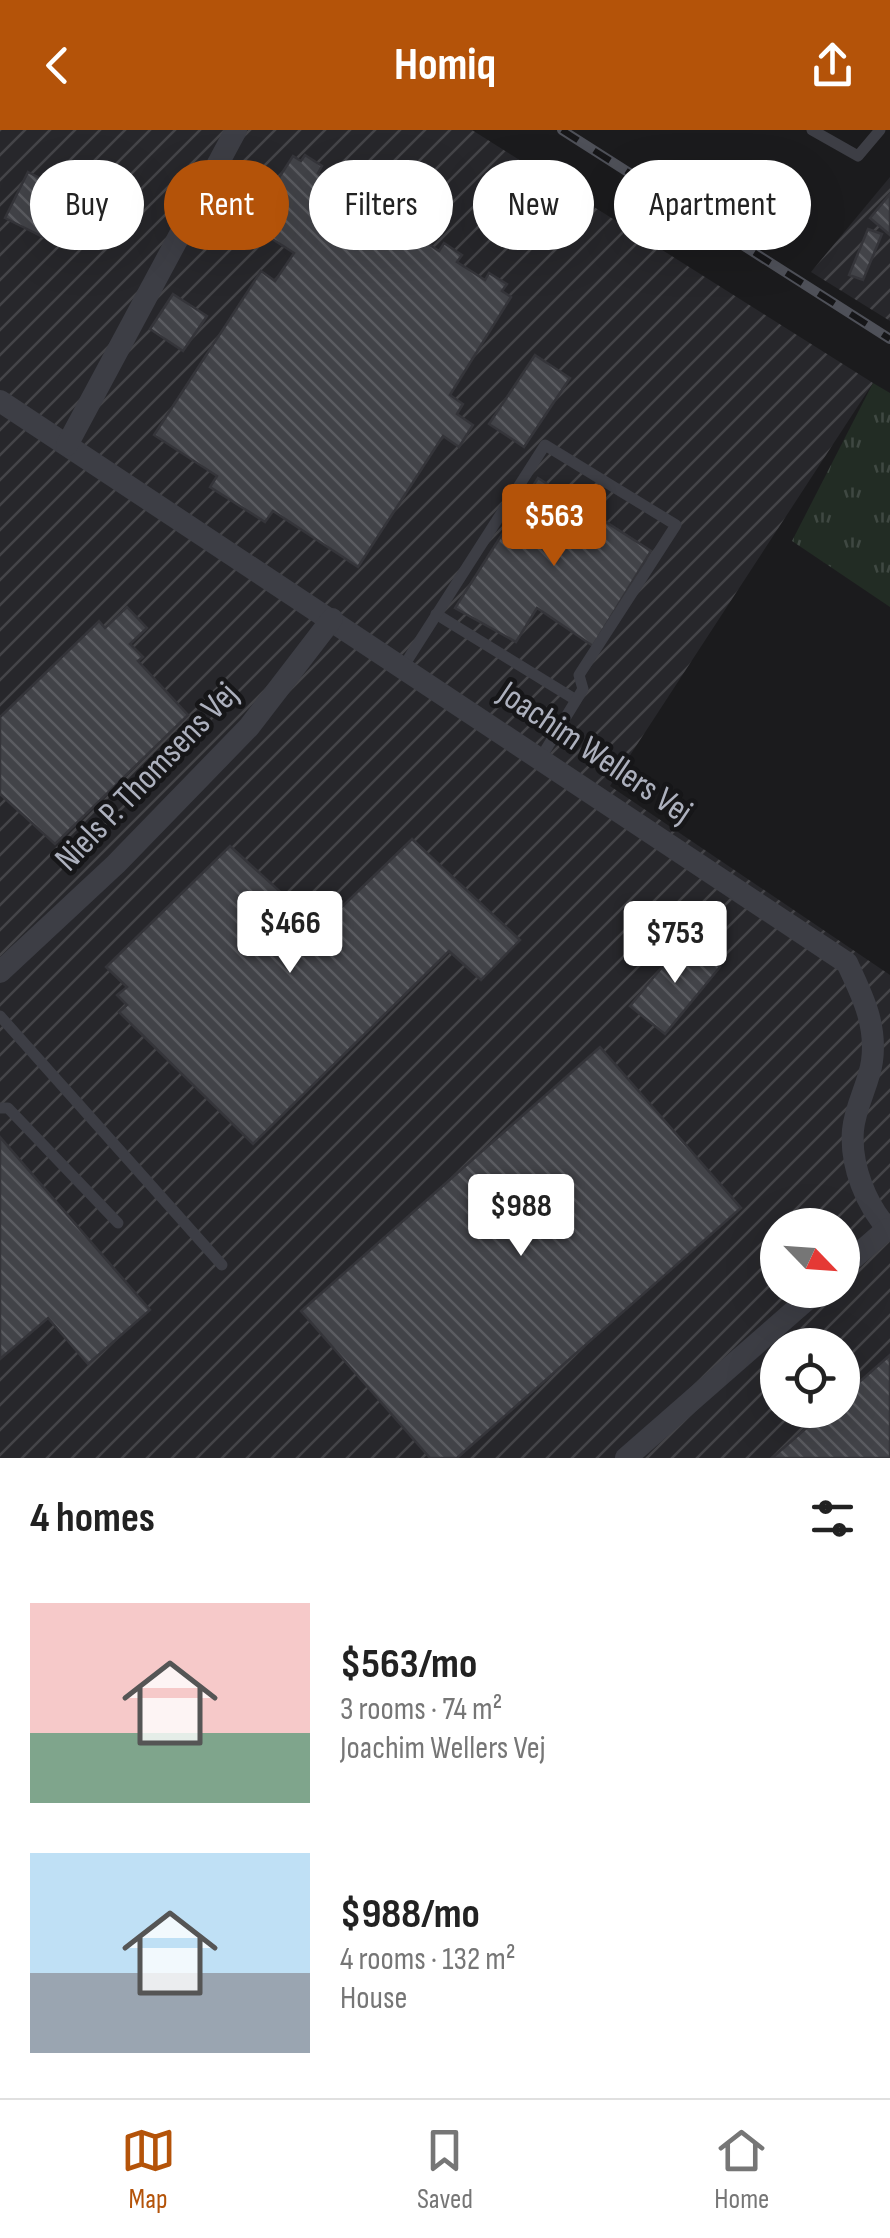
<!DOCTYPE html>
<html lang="en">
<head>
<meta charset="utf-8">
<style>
  body { margin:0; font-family:"Sofia Sans Condensed",sans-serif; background:#f6f6f6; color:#222; height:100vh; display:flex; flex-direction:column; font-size:38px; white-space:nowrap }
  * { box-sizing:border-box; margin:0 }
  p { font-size:32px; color:#767676 }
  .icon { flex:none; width:55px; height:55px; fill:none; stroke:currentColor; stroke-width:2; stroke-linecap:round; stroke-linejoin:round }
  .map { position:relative; height:1328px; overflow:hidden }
  .sheet { display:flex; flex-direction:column; background:#fff; flex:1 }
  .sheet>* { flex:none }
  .top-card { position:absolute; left:30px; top:30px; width:830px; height:90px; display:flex; gap:20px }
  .needle { width:65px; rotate:115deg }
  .tools { position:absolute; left:760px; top:1078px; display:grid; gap:20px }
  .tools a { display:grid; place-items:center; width:100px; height:100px; border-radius:50%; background:#fff; box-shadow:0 10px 40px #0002; font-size:50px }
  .price { position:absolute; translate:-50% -85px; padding:0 22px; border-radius:10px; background:#fff; color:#222; font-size:32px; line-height:65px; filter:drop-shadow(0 2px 5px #0008) }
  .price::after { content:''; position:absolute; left:50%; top:60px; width:30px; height:22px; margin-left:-15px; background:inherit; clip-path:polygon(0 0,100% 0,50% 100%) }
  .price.on { background:#b45309; color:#fff }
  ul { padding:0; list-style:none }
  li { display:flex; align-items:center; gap:30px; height:250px; padding:0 30px }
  li span { display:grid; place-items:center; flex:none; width:280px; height:200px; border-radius:0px; color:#555 }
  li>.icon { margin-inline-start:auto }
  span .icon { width:120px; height:120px; fill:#fffc; stroke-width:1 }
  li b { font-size:42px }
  h2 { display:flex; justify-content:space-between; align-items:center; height:120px; padding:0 30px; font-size:42px }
  .chip { padding:0 35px; border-radius:45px; background:#fff; box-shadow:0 10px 40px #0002; font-size:35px; line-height:90px }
  .chip.on { background:#b45309; color:#fff }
  header { display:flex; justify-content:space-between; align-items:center; height:130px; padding:0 30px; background:#b45309; color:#fff; font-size:45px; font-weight:700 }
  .tab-bar { display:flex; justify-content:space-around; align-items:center; height:140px; border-top:2px solid #e0e0e0; background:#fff; font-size:28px; color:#767676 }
  .tab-bar a { display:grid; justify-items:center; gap:5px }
  .tab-bar .on { color:#b45309 }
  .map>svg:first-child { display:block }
</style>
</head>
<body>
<header><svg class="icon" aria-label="back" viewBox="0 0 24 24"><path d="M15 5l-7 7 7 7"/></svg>Homiq<svg class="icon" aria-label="share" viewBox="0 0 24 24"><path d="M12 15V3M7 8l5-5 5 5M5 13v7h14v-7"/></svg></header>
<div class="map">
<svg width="890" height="1328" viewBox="0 0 890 1328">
  <defs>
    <pattern id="industrial-furrows" width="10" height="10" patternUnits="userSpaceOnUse" patternTransform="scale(2.5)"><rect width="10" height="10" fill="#27272b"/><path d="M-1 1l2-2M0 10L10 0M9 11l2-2" fill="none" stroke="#444448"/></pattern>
    <pattern id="grass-tufts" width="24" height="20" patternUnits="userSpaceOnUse" patternTransform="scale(2.5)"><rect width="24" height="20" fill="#222c24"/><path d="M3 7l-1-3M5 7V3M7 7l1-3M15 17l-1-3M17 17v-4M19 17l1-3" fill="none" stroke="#3f4842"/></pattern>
    <pattern id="building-back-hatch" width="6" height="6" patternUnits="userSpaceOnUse" patternTransform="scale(2.5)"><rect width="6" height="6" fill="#424348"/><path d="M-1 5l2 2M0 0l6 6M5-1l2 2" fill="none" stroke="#5b5c61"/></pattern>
  </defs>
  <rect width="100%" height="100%" fill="#1b1b1d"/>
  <g fill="url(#industrial-furrows)" fill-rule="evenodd">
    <path d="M0,0H472L873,253L610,656L890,845V1328H0ZM778,1095H842V1160H778ZM778,1215H842V1280H778Z"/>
    <polygon points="890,47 890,191 811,142"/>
  </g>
  <polygon fill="url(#grass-tufts)" points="873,253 890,263 890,477 792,411"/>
  <g fill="url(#building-back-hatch)" stroke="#35353a" stroke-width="2.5">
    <polygon points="305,25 322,36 318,43 346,62 351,55 369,66 365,72 439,121 444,113 462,125 457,132 485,150 489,143 507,154 502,161 511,167 450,265 463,274 457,284 473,295 459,317 443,306 358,437 273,381 265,392 210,357 217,346 154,305 261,141 275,151 294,123 249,94 293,26 301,31"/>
    <polygon points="28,42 85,71 65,118 5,88"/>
    <polygon points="890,64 890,105 870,88"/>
    <polygon points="868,99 882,104 863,150 849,145"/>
    <polygon points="173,164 207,186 183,221 150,199"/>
    <polygon points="535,225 570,248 524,317 489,294"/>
    <polygon points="538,348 651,421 593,516 537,478 516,512 455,478"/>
    <polygon points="127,477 147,498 130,514 143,527 138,531 188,585 55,714 0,664 0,587 99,491 105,498"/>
    <polygon points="412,709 520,810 481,850 449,821 253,1014 119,882 127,875 117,865 127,857 106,837 230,716 320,798"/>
    <polygon points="685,809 720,837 665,904 630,876"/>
    <polygon points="600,917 741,1078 457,1328 430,1328 301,1181"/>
    <polygon points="0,1007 150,1180 88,1234 48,1188 0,1229"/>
    <polygon points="890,1225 890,1328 772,1328 827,1280 842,1280 842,1267"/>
  </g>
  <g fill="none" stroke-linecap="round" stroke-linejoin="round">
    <g stroke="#3d3e45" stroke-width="11">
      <polyline points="812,0 858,26 880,0"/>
      <polyline points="436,484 576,570"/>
      <polyline points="403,537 545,315 676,395 579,545 583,559 540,629"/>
      <polyline points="0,886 222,1135"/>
      <polyline points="0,978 8,978 118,1093"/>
    </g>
    <g stroke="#3d3e45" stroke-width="22">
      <path d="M0,271L847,833C862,865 877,894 872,931C869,954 855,976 853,1000C850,1035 866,1076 890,1101"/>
      <polyline points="67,315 236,0"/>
      <polyline points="0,842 116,734 249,597 332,489"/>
      <polyline points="842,1138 887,1099"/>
      <polyline points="626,1328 818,1160"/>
    </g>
    <defs>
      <polyline id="rail" points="562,0 890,209"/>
    </defs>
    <use href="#rail" stroke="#4e5058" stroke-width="10"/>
    <use href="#rail" stroke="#161618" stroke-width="6" stroke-dasharray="19" stroke-linecap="butt"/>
  </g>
  <g text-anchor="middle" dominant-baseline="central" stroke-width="9" stroke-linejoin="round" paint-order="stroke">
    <g font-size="35" fill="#adb1be" stroke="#161618">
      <text transform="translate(595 623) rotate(34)">Joachim Wellers Vej</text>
      <text transform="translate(147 647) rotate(-46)">Niels P. Thomsens Vej</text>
    </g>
  </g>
</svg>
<div class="tools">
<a><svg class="needle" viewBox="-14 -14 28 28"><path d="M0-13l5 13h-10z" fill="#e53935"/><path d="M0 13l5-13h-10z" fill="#767676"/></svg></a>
<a><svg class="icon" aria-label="locate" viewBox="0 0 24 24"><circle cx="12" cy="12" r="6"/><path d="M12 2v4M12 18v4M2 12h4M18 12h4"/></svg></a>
</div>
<b class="price on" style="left:554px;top:439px">$563</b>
<b class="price" style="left:290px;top:846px">$466</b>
<b class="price" style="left:675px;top:856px">$753</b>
<b class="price" style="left:521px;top:1129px">$988</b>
<div class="top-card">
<a class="chip">Buy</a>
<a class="chip on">Rent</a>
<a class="chip">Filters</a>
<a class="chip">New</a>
<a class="chip">Apartment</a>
</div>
</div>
<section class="sheet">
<h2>4 homes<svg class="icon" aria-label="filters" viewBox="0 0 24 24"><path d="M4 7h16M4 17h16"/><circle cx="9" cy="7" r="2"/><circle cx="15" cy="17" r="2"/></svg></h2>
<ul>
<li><span style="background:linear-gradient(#f6c9c9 65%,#7fa58c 0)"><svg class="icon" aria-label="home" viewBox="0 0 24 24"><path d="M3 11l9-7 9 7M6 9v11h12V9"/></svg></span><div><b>$563/mo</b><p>3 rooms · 74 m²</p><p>Joachim Wellers Vej</p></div></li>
<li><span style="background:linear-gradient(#bfe0f5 60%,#9aa5b1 0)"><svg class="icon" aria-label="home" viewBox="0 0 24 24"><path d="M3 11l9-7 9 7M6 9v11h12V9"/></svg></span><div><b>$988/mo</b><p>4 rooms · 132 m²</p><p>House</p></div></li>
</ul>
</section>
<nav class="tab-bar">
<a class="on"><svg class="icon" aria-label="map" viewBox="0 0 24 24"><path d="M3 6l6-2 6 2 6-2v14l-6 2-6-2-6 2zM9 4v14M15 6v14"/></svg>Map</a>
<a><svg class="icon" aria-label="saved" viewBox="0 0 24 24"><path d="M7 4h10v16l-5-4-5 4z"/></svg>Saved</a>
<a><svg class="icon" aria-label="home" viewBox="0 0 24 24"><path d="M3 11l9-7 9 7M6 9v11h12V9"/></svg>Home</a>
</nav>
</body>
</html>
